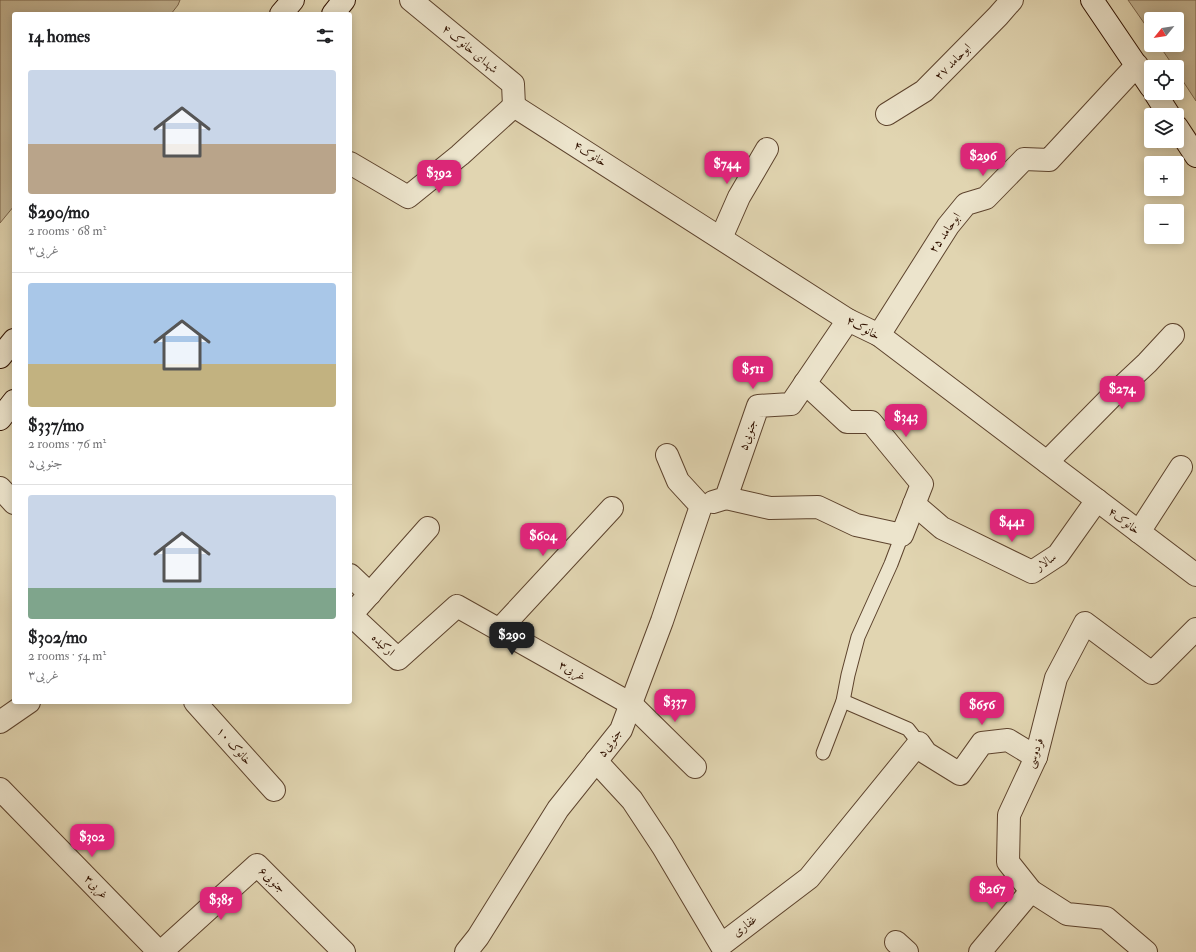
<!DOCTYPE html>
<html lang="en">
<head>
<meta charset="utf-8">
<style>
  body { margin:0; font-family:"IM FELL Double Pica",Amiri,serif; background:#f6f6f6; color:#202124; height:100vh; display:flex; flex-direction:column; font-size:15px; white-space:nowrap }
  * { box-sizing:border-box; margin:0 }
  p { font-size:13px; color:#757577 }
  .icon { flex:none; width:22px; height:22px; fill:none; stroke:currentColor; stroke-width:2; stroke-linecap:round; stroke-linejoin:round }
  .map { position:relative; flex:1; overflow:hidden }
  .sheet { position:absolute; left:12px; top:12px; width:340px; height:692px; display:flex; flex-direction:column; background:#fff; border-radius:4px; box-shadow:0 2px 10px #0003 }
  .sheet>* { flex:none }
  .needle { width:26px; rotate:240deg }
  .fabs { position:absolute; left:1144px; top:12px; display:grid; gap:8px }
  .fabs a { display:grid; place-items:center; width:40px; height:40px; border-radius:4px; background:#fff; box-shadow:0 2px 10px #0003; font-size:20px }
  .price { position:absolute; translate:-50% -34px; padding:0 9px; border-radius:8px; background:#db2777; color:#fff; font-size:13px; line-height:26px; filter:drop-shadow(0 1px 2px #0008) }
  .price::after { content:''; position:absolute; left:50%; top:24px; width:12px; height:9px; margin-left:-6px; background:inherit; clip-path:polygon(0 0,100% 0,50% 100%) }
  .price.current { background:#222; color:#fff }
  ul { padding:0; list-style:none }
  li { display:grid; align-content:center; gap:8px; height:212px; padding:0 16px }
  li+li { border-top:1px solid #e0e0e0 }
  li span { display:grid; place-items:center; height:124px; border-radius:4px; color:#555 }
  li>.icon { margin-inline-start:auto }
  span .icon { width:72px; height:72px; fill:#fffc; stroke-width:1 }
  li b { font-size:17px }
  h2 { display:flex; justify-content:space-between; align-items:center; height:48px; padding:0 16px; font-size:17px }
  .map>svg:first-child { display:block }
</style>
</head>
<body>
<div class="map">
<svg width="1196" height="952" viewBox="0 0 1196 952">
  <rect width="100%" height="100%" fill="#e1d5b1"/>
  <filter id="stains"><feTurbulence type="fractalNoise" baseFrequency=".005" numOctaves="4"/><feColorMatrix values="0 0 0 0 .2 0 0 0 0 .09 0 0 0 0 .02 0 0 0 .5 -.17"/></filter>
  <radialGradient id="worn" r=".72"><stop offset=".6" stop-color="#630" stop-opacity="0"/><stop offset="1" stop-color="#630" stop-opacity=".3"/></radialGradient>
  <g fill="#c3b493" stroke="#7a634a">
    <polygon points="0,0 180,0 178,5 171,14 14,14 14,206 0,223"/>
    <polygon points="1128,0 1196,0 1196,101 1177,72 1177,67 1174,67 1159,45 1177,45 1177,19 1151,19 1151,33"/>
  </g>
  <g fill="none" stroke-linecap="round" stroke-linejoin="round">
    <defs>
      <g id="service">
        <polyline points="843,701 908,729 919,743"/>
        <polyline points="823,753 843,701 848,675 858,637 891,564 902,535"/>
      </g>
      <g id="minor">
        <polyline points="411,0 513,84 514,106"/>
        <polyline points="514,106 848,320 879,335 1196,575"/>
        <polyline points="887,114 924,91 998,16 1012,0"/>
        <polyline points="350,163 408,197 460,155 514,106"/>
        <polyline points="721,238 739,197 767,149"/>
        <polyline points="879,335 948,226 966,204 986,198 1024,159 1049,160 1137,65"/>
        <polyline points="1047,462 1116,392 1147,363 1173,335"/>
        <polyline points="0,488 14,503"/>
        <polyline points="726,498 770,508 818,507 856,525 902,535 922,484 871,422 847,422 805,383"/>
        <polyline points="713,502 726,498 758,406 791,404 848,320"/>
        <polyline points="914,504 942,528 1032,572 1058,555 1097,500"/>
        <polyline points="1139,532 1181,467"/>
        <polyline points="350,575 370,594"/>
        <polyline points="351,615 428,528"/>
        <polyline points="350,616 351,615 398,659 457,606 631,704 695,767"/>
        <polyline points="499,630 612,508"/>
        <polyline points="195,702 274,790"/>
        <polyline points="0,722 29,702"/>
        <polyline points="596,761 632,800 663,847 721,945 809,878 919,743 926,753 960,774 982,743 1008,740 1036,757"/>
        <polyline points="0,789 159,952"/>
        <polyline points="896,942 907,952"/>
        <polyline points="161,952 257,865 344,952"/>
        <polyline points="466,952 478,937 558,809 621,730 662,621 701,506 678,481 667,455"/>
        <polyline points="980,952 1031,891"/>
        <polyline points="1146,952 1106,918 1067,914 1031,891 1008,862 1009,815 1036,757 1056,678 1085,623 1152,673 1196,629"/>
      </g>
      <g id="secondary">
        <polyline points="1092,0 1151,87"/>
        <polyline points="281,14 293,0"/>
        <polyline points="333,14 344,0"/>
        <polyline points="1155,93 1169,115"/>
        <polyline points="1177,127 1196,156"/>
        <polyline points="0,357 14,340"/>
        <polyline points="0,419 14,401"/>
      </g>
    </defs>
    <use href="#service" stroke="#5d432d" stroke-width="15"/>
    <use href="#minor" stroke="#5d432d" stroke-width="24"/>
    <use href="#secondary" stroke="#311201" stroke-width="24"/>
    <use href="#service" stroke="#ece4cc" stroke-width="13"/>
    <use href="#minor" stroke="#ece4cc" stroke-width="22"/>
    <use href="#secondary" stroke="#ece4cc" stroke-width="22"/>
  </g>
  <g text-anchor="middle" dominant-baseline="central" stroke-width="3" stroke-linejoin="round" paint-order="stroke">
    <g font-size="12" fill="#311201" stroke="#ece4cc">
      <text transform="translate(470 49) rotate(40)">شهدای خانوک ۴</text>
      <text transform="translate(953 62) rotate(-45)">ابوحامد ۲۷</text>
      <text transform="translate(590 154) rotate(33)">خانوک۴</text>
      <text transform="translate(945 233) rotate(-55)">ابوحامد ۲۵</text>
      <text transform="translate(863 328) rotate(29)">خانوک۴</text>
      <text transform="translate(748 435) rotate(-71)">جنوبی۵</text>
      <text transform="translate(1124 521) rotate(37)">خانوک۴</text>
      <text transform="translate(1046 562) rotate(-34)">سالار</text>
      <text transform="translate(383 645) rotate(43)">ارکیده</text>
      <text transform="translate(572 671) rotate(29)">غربی۳</text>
      <text transform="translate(610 743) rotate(-54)">جنوبی۵</text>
      <text transform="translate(234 746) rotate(48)">خانوک ۱۰</text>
      <text transform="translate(1035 753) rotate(-71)">فردوسی</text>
      <text transform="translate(272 880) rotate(43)">جنوبی۶</text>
      <text transform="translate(96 887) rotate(46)">غربی۳</text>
      <text transform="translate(745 926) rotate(-37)">غفاری</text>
    </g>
  </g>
  <rect width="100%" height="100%" filter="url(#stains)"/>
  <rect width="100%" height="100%" fill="url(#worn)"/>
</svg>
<div class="fabs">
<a><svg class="needle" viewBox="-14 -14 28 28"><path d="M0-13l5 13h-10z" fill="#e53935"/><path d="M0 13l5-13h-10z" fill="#757577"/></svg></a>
<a><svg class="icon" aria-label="locate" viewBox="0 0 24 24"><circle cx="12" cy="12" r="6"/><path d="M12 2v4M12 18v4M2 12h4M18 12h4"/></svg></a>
<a><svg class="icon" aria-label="layers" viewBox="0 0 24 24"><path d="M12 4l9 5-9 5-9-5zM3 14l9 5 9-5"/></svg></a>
<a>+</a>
<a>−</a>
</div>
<b class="price" style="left:983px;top:177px">$296</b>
<b class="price" style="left:727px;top:185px">$744</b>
<b class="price" style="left:439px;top:194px">$392</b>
<b class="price" style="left:753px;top:390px">$511</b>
<b class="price" style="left:1122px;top:410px">$274</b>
<b class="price" style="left:906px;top:438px">$343</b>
<b class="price" style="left:1012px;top:543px">$441</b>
<b class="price" style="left:543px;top:557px">$604</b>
<b class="price current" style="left:512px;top:656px">$290</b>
<b class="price" style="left:675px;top:723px">$337</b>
<b class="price" style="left:982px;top:726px">$656</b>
<b class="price" style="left:92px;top:858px">$302</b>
<b class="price" style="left:992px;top:910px">$267</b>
<b class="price" style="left:221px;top:921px">$385</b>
<section class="sheet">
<h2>14 homes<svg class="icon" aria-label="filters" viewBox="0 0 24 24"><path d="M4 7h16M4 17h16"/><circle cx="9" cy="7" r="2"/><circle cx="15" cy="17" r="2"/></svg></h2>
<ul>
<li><span style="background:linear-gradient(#c9d6e8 60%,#b9a48a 0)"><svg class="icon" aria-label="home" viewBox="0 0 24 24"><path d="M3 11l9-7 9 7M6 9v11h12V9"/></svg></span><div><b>$290/mo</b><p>2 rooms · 68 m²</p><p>غربی۳</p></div></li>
<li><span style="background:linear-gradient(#a9c7e8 65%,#c2b280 0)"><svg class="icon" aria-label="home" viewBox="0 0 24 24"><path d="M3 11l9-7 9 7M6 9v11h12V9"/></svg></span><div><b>$337/mo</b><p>2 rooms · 76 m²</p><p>جنوبی۵</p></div></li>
<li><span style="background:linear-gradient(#c9d6e8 75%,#7fa58c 0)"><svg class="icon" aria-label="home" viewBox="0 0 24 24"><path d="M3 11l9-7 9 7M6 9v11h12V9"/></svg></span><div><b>$302/mo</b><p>2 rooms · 54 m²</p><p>غربی۳</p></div></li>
</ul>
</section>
</div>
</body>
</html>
